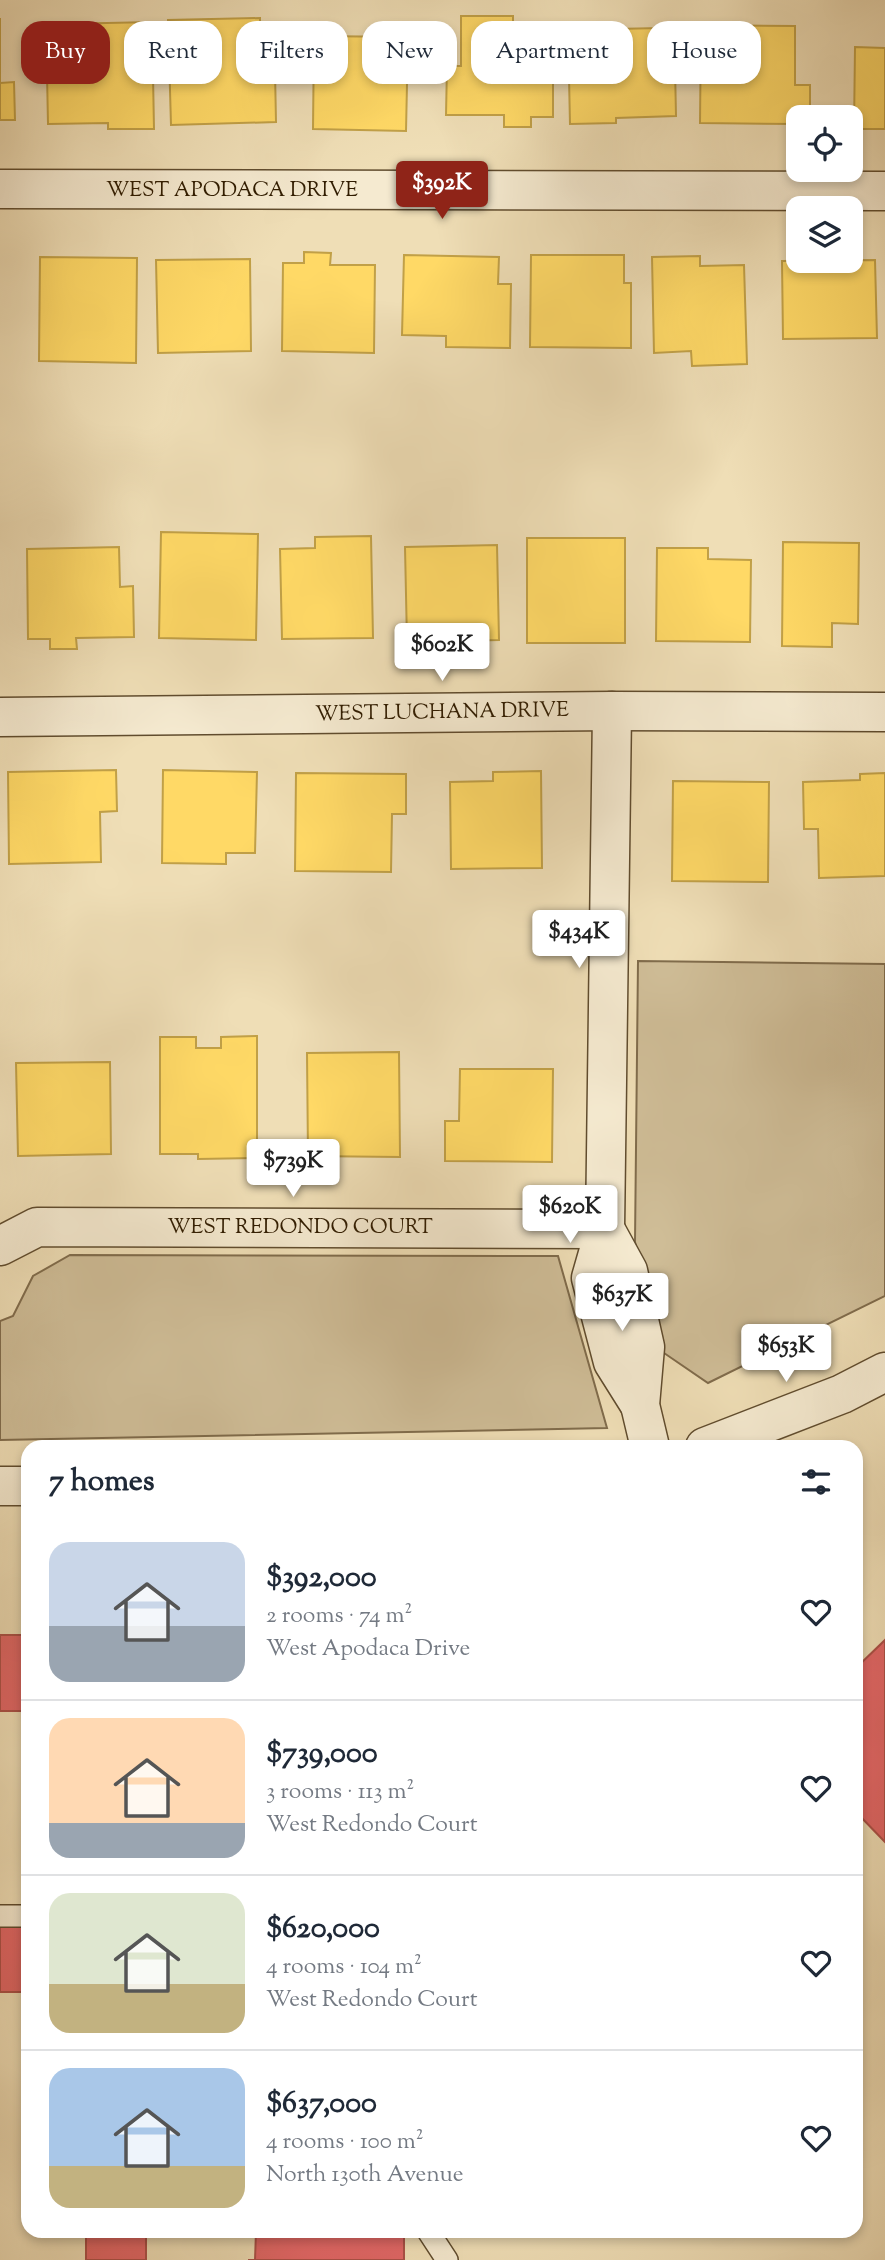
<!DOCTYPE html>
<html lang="en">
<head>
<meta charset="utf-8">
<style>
  body { margin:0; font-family:"Sorts Mill Goudy",serif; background:#f6f6f7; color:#1f2937; height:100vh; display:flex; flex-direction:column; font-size:26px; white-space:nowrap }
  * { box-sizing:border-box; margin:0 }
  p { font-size:23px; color:#747a83 }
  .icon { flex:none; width:38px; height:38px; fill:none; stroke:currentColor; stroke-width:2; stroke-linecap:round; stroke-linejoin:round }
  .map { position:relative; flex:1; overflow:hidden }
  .drawer { position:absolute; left:21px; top:1440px; width:842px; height:798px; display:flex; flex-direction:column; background:#fff; border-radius:21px; box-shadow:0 4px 10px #0003 }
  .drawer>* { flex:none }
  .hud { position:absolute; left:21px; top:21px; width:844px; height:63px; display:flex; gap:14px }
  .controls { position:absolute; left:786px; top:105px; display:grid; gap:14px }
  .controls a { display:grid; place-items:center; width:77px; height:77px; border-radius:14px; background:#fff; box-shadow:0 4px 10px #0003; font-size:35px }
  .price { position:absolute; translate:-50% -60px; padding:0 16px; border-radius:7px; background:#fff; color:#222; font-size:23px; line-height:46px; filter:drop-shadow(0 2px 4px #0008) }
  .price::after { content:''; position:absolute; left:50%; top:42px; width:21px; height:16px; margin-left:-10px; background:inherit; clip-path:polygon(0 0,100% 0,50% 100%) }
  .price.on { background:#8f2418; color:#fff }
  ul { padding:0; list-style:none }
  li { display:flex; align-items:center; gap:21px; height:175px; padding:0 28px }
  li+li { border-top:2px solid #e0e1e3 }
  li span { display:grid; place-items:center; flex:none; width:196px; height:140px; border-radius:21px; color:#555 }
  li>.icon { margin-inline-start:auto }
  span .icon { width:84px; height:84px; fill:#fffc; stroke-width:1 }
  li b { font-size:30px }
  h2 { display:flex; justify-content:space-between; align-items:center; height:84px; padding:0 28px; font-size:30px }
  .pill { padding:0 24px; border-radius:21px; background:#fff; box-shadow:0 4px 10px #0003; font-size:24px; line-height:63px }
  .pill.on { background:#8f2418; color:#fff }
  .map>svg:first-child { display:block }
</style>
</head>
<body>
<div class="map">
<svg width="885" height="2260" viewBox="0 0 885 2260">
  <rect width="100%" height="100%" fill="#efdeb6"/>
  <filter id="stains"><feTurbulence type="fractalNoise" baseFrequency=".00286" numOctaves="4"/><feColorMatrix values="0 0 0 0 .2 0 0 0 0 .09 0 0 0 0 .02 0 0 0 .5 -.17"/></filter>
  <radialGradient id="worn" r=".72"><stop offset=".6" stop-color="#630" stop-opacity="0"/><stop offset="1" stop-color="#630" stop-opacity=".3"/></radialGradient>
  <g fill="#cfbd97" stroke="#806c4c" stroke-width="2">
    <polygon points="638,961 885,964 885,1296 708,1383 664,1353 635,1242"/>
    <polygon points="70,1255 558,1256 607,1428 0,1440 0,1321 13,1316 33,1276"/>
  </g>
  <g fill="#ffd966" stroke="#c1a047" stroke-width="2">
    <polygon points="461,16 513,16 513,27 553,28 553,117 531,117 531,127 504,127 504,115 446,115 447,66 461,66"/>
    <polygon points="0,18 0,83 14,82 15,120 0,120"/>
    <polygon points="260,18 261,71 275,71 276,122 171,125 168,20"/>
    <polygon points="152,22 154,129 108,129 108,123 48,124 47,74 62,73 61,24"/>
    <polygon points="701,25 795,26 795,85 810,85 810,117 798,117 798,124 700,123"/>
    <polygon points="660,28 661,67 675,67 676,116 616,118 616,123 570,124 568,30"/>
    <polygon points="314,36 408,37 406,131 313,129"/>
    <polygon points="855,47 885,48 885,129 854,129"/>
    <polygon points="304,252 331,253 330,265 375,265 374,353 282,351 283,263 304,263"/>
    <polygon points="404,255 499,257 498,284 511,284 510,348 446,347 446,336 402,335"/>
    <polygon points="531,255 624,255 624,283 631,283 631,348 530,347"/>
    <polygon points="700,256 700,266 744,265 747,364 692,366 691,351 654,353 652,257"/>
    <polygon points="40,257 137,258 136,363 39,361"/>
    <polygon points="250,259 251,351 158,353 156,260"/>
    <polygon points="875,260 877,338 783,339 782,261"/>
    <polygon points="161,532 258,534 256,640 159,638"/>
    <polygon points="371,536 373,638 282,639 280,549 315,548 315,537"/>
    <rect x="527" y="538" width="98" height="105"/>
    <polygon points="783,542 859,543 858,624 832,623 832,647 782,646"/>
    <polygon points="497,545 499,640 407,642 405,547"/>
    <polygon points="119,547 120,587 133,586 134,637 76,638 77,649 50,649 50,639 28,639 27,549"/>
    <polygon points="657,548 708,548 708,559 751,560 750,642 656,641"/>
    <polygon points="116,770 117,811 100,812 101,862 9,864 8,772"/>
    <polygon points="163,770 257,772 255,853 226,853 226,864 162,863"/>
    <polygon points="541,771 542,868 451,869 450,782 493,781 493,772"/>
    <polygon points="296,773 406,774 406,814 392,814 391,872 295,871"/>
    <polygon points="885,773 885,876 819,878 818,829 804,829 803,782 860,780 860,774"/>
    <polygon points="673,781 769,782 768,882 672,881"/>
    <polygon points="257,1036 257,1158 198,1159 198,1154 160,1154 160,1037 196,1037 196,1048 221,1048 221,1037"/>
    <polygon points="399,1052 400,1157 308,1156 307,1053"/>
    <polygon points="110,1062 111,1154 18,1156 16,1063"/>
    <polygon points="460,1069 553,1069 552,1162 445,1161 445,1121 459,1121"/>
  </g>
  <g fill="#e06666" stroke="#ab5047" stroke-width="2">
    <rect x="0" y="1635" width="28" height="76"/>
    <polygon points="885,1640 885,1842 856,1812 856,1668"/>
    <rect x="0" y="1922" width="28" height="70"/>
    <rect x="86" y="2231" width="60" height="29"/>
    <polygon points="256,2231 404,2232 404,2260 248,2260 255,2260"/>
  </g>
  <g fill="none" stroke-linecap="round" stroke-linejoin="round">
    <defs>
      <g id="lane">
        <polyline points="0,1916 28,1916"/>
        <polyline points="428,2231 447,2260"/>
      </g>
      <g id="street">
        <polyline points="0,189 885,191"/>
        <polyline points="612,711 605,1229 591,1278 613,1362 640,1405"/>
        <polyline points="0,717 612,711 885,712"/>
        <polyline points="605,1229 628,1271 645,1347 640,1405 650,1447"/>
        <polyline points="0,1246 37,1227 605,1229"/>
        <polyline points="705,1447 842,1394 885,1372"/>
        <polyline points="0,1486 28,1486"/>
      </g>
    </defs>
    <use href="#lane" stroke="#604c2e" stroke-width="24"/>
    <use href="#street" stroke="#604c2e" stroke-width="41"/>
    <use href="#lane" stroke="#f5ead0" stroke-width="21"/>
    <use href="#street" stroke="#f5ead0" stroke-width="38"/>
  </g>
  <g text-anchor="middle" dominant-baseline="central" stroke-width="7" stroke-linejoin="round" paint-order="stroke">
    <g font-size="21" fill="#301c00" stroke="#f5ead0">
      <text x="232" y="191">WEST APODACA DRIVE</text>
      <text transform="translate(442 713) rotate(-1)">WEST LUCHANA DRIVE</text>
      <text x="300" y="1228">WEST REDONDO COURT</text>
    </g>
  </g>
  <rect width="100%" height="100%" filter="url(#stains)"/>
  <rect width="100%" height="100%" fill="url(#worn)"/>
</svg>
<div class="controls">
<a><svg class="icon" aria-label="locate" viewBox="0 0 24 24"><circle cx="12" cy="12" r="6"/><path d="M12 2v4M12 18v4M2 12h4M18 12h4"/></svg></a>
<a><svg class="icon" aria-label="layers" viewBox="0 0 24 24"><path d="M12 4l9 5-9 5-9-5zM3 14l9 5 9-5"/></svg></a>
</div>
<b class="price on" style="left:442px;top:221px">$392K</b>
<b class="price" style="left:442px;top:683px">$602K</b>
<b class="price" style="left:579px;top:970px">$434K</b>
<b class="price" style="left:293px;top:1199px">$739K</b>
<b class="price" style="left:570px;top:1245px">$620K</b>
<b class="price" style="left:622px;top:1333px">$637K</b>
<b class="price" style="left:786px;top:1384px">$653K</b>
<div class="hud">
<a class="pill on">Buy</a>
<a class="pill">Rent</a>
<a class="pill">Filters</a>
<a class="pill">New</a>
<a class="pill">Apartment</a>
<a class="pill">House</a>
</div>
<section class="drawer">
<h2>7 homes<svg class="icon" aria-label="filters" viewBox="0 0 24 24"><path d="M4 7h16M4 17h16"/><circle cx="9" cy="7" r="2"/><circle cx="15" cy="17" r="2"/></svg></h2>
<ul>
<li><span style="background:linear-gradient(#c9d6e8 60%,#9aa5b1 0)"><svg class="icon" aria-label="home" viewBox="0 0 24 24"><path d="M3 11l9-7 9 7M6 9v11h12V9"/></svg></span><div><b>$392,000</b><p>2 rooms · 74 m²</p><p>West Apodaca Drive</p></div><svg class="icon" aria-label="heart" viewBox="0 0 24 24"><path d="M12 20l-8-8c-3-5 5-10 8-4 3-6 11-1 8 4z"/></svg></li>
<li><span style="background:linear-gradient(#ffd9b3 75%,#9aa5b1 0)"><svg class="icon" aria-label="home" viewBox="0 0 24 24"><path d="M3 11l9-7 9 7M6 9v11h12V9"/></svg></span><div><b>$739,000</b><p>3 rooms · 113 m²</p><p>West Redondo Court</p></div><svg class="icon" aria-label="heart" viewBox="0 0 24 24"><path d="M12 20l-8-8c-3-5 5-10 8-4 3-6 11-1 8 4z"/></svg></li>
<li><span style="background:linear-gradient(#dfe7d0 65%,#c2b280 0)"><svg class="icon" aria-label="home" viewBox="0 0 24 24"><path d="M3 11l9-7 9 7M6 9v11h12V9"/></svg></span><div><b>$620,000</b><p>4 rooms · 104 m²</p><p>West Redondo Court</p></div><svg class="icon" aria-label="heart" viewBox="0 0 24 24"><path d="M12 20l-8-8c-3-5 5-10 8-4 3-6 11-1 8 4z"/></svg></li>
<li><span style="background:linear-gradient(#a9c7e8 70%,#c2b280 0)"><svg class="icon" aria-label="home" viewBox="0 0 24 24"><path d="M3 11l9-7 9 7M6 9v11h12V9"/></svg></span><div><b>$637,000</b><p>4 rooms · 100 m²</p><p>North 130th Avenue</p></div><svg class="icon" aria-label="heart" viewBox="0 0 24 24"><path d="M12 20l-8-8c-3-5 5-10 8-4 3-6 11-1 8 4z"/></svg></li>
</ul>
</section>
</div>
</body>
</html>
